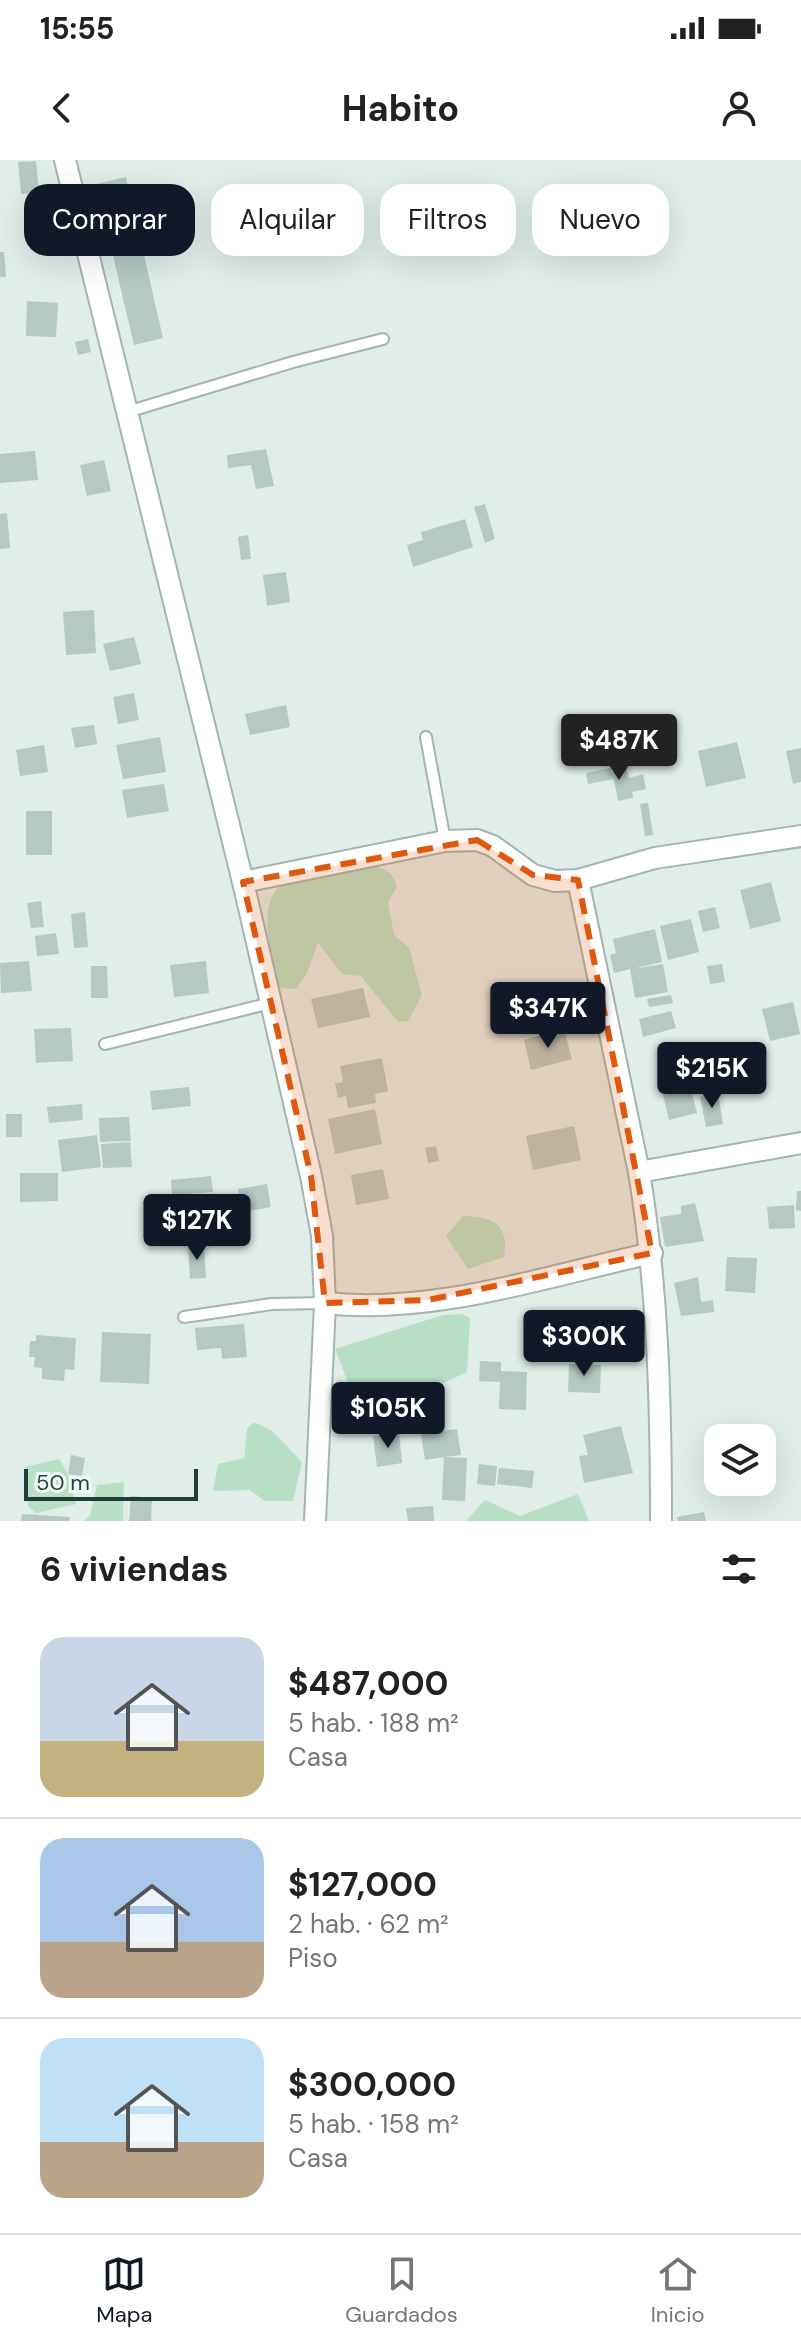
<!DOCTYPE html>
<html lang="es">
<head>
<meta charset="utf-8">
<style>
  body { margin:0; font-family:"DM Sans",sans-serif; background:#f2f2f2; color:#222; height:100vh; display:flex; flex-direction:column; font-size:30px; white-space:nowrap }
  * { box-sizing:border-box; margin:0 }
  p { font-size:26px; color:#767676 }
  .icon { flex:none; width:44px; height:44px; fill:none; stroke:currentColor; stroke-width:2; stroke-linecap:round; stroke-linejoin:round }
  .map { position:relative; height:1361px; overflow:hidden }
  .drawer { display:flex; flex-direction:column; background:#fff; flex:1 }
  .drawer>* { flex:none }
  .top-card { position:absolute; left:24px; top:24px; width:754px; height:72px; display:flex; gap:16px }
  .fabs { position:absolute; left:704px; top:1264px; display:grid; gap:16px }
  .fabs a { display:grid; place-items:center; width:72px; height:72px; border-radius:16px; background:#fff; box-shadow:0 8px 32px #0002; font-size:40px }
  .scale { position:absolute; left:24px; bottom:20px; width:174px; box-sizing:border-box; padding-left:8px; border:4px solid #1f3f3a; border-top:0; font-size:22px; line-height:28px; white-space:nowrap; color:#1f3f3a; -webkit-text-stroke:6px #f1f9f6; paint-order:stroke }
  .price { position:absolute; translate:-50% -68px; padding:0 18px; border-radius:8px; background:#111827; color:#fff; font-size:26px; line-height:52px; filter:drop-shadow(0 2px 4px #0008) }
  .price::after { content:''; position:absolute; left:50%; top:48px; width:24px; height:18px; margin-left:-12px; background:inherit; clip-path:polygon(0 0,100% 0,50% 100%) }
  .price.on { background:#222; color:#fff }
  ul { padding:0; list-style:none }
  li { display:flex; align-items:center; gap:24px; height:200px; padding:0 40px }
  li+li { border-top:2px solid #e0e0e0 }
  li span { display:grid; place-items:center; flex:none; width:224px; height:160px; border-radius:24px; color:#555 }
  li>.icon { margin-inline-start:auto }
  span .icon { width:96px; height:96px; fill:#fffc; stroke-width:1 }
  li b { font-size:34px }
  h2 { display:flex; justify-content:space-between; align-items:center; height:96px; padding:0 40px; font-size:34px }
  .tag { padding:0 28px; border-radius:24px; background:#fff; box-shadow:0 8px 32px #0002; font-size:28px; line-height:72px }
  .tag.on { background:#111827; color:#fff }
  .status { display:flex; justify-content:space-between; align-items:center; height:56px; padding:0 40px; background:#fff; direction:ltr }
  .status svg { height:22px; fill:currentColor }
  header { display:flex; justify-content:space-between; align-items:center; height:104px; padding:0 40px; background:#fff; font-size:36px; font-weight:700 }
  .tab-bar { display:flex; justify-content:space-around; align-items:center; height:112px; border-top:2px solid #e0e0e0; background:#fff; font-size:22px; color:#767676 }
  .tab-bar a { display:grid; justify-items:center; gap:4px }
  .tab-bar .on { color:#111827 }
  .map>svg:first-child { display:block }
</style>
</head>
<body>
<div class="status"><b>15:55</b><svg viewBox="0 0 49 12"><path d="M0 12V9h3v3zM5 12V6h3v6zM10 12V3h3v9zM15 12V0h3v12zM26 1h20v11H26zM47 4h2v5h-2z"/></svg></div>
<header><svg class="icon" aria-label="back" viewBox="0 0 24 24"><path d="M15 5l-7 7 7 7"/></svg>Habito<svg class="icon" aria-label="person" viewBox="0 0 24 24"><circle cx="12" cy="8" r="4"/><path d="M4 21q1-7 8-7t8 7"/></svg></header>
<div class="map">
<svg width="801" height="1361" viewBox="0 0 801 1361">
  <rect width="100%" height="100%" fill="#e0ede8"/>
  <g fill="#b7e0c6">
    <path d="M352,705C371,706 391,704 397,726L388,743L394,775L409,788L422,835L408,861L398,862L361,816L342,814L318,783L307,813L296,829L279,828C272,796 249,729 297,718C305,716 314,718 323,717C332,715 343,709 352,705Z"/>
    <path d="M463,1056C494,1057 509,1064 504,1097L468,1109L446,1076Z"/>
    <polygon points="462,1154 470,1158 467,1212 424,1232 413,1266 404,1269 388,1255 377,1229 362,1239 353,1235 335,1189 443,1155"/>
    <polygon points="254,1262 271,1270 302,1302 293,1341 265,1341 250,1330 213,1331 218,1304 244,1298 247,1269"/>
    <polygon points="59,1299 68,1314 76,1344 36,1353 28,1346 25,1307"/>
    <polygon points="124,1322 123,1361 83,1361 90,1356 97,1325"/>
    <polygon points="578,1334 589,1361 466,1361 485,1340 520,1356"/>
  </g>
  <g fill="#b5c8c2">
    <polygon points="36,1 39,33 21,34 18,2"/>
    <polygon points="126,17 163,178 134,185 96,24"/>
    <polygon points="0,92 4,92 6,117 0,117"/>
    <polygon points="27,141 58,143 56,177 26,176"/>
    <polygon points="88,179 91,192 78,195 75,182"/>
    <polygon points="266,289 274,326 256,329 251,305 228,308 227,295"/>
    <polygon points="35,291 38,320 0,323 0,294"/>
    <polygon points="104,300 111,331 87,336 80,305"/>
    <polygon points="485,344 495,379 485,383 474,347"/>
    <polygon points="7,353 10,388 0,389 0,354"/>
    <polygon points="465,359 473,387 413,407 407,385 423,380 421,372"/>
    <polygon points="248,375 251,399 241,400 238,377"/>
    <polygon points="286,412 290,442 267,446 263,415"/>
    <polygon points="94,450 96,493 66,495 63,452"/>
    <polygon points="134,477 141,504 110,511 103,484"/>
    <polygon points="134,533 139,560 118,564 113,537"/>
    <polygon points="286,545 290,567 250,575 245,554"/>
    <polygon points="94,565 97,584 75,588 71,568"/>
    <polygon points="160,577 166,612 123,619 116,585"/>
    <polygon points="737,582 746,618 706,627 698,591"/>
    <polygon points="44,585 48,612 20,616 16,590"/>
    <polygon points="801,588 801,622 793,624 786,591"/>
    <polygon points="611,608 612,612 627,609 629,618 643,614 646,629 632,632 633,638 618,641 614,619 588,624 586,613"/>
    <polygon points="164,624 169,651 127,658 122,630"/>
    <polygon points="648,643 653,675 645,676 640,644"/>
    <rect x="26" y="651" width="26" height="44"/>
    <polygon points="771,722 781,761 750,769 740,730"/>
    <polygon points="41,741 44,767 31,768 27,743"/>
    <polygon points="715,747 720,768 703,772 698,751"/>
    <polygon points="85,752 88,787 74,788 71,754"/>
    <polygon points="691,759 699,792 668,800 660,766"/>
    <polygon points="655,769 662,802 633,809 663,804 668,832 635,838 630,809 614,813 610,795 616,793 613,779"/>
    <polygon points="56,773 59,794 37,796 35,776"/>
    <polygon points="29,801 32,831 1,833 0,803"/>
    <polygon points="206,801 209,833 174,837 170,805"/>
    <polygon points="722,804 725,822 710,824 707,806"/>
    <polygon points="91,806 107,806 108,838 91,838"/>
    <polygon points="363,828 370,857 318,868 311,839"/>
    <polygon points="671,835 673,843 649,847 647,839"/>
    <polygon points="793,842 800,874 770,881 762,849"/>
    <polygon points="671,851 676,868 643,877 639,859"/>
    <polygon points="71,868 73,901 36,903 34,869"/>
    <polygon points="564,869 572,899 531,910 524,880"/>
    <polygon points="682,891 687,909 673,912 668,894"/>
    <polygon points="756,892 762,918 735,923 729,898"/>
    <polygon points="382,898 388,931 375,934 376,943 348,948 346,936 338,938 335,923 343,922 340,906"/>
    <polygon points="690,925 697,953 669,960 662,931"/>
    <polygon points="189,927 191,946 152,950 150,931"/>
    <polygon points="718,934 723,964 706,967 700,937"/>
    <polygon points="82,944 83,960 49,963 47,947"/>
    <polygon points="375,949 382,984 335,994 328,959"/>
    <rect x="6" y="954" width="16" height="23"/>
    <polygon points="129,957 131,981 100,982 99,958"/>
    <polygon points="574,966 581,1000 533,1010 526,976"/>
    <polygon points="97,975 101,1007 62,1012 58,980"/>
    <polygon points="130,982 132,1007 103,1008 101,984"/>
    <polygon points="436,986 439,1001 428,1003 425,988"/>
    <polygon points="383,1009 389,1039 356,1045 351,1015"/>
    <polygon points="20,1013 58,1013 58,1041 20,1042"/>
    <polygon points="211,1016 213,1032 172,1035 171,1020"/>
    <polygon points="267,1024 271,1047 242,1052 238,1029"/>
    <polygon points="797,1031 801,1031 801,1051 796,1050"/>
    <polygon points="187,1035 191,1070 173,1073 169,1037"/>
    <polygon points="167,1038 171,1072 148,1075 143,1041"/>
    <polygon points="695,1043 704,1081 665,1087 660,1057 681,1054 681,1046"/>
    <polygon points="794,1045 795,1068 769,1069 767,1047"/>
    <polygon points="188,1085 204,1085 206,1118 190,1119"/>
    <polygon points="727,1097 757,1098 755,1133 725,1131"/>
    <polygon points="698,1117 701,1142 713,1140 714,1152 681,1156 674,1123"/>
    <polygon points="244,1164 247,1197 222,1199 221,1188 197,1190 195,1168"/>
    <polygon points="102,1172 151,1174 149,1224 100,1222"/>
    <polygon points="36,1175 76,1178 74,1210 65,1209 64,1221 42,1219 42,1208 34,1207 35,1197 29,1197 30,1181 36,1181"/>
    <polygon points="480,1201 501,1202 501,1211 527,1212 526,1250 499,1249 500,1222 479,1221"/>
    <polygon points="569,1204 601,1205 600,1233 568,1232"/>
    <polygon points="621,1266 633,1313 584,1323 579,1296 588,1295 583,1275"/>
    <polygon points="457,1269 461,1295 444,1297 467,1298 465,1341 442,1340 444,1297 425,1300 421,1274"/>
    <polygon points="399,1273 402,1303 377,1307 373,1276"/>
    <polygon points="71,1295 85,1298 82,1316 68,1314"/>
    <polygon points="479,1304 497,1306 495,1326 477,1324"/>
    <polygon points="499,1308 534,1311 532,1328 497,1324"/>
    <polygon points="131,1336 152,1338 151,1361 129,1361"/>
    <polygon points="433,1346 434,1361 408,1361 406,1348"/>
    <polygon points="704,1352 706,1361 678,1361 677,1357"/>
    <polygon points="22,1354 70,1357 69,1361 21,1361"/>
  </g>
  <g fill="none" stroke-linecap="round" stroke-linejoin="round">
    <defs>
      <g id="lane">
        <polyline points="127,252 293,202 383,179"/>
        <polyline points="426,577 445,681"/>
        <polyline points="105,884 271,843"/>
        <polyline points="184,1157 272,1144 325,1143"/>
      </g>
      <g id="street">
        <polyline points="65,0 243,722 311,1016 322,1076 325,1143 315,1361"/>
        <polyline points="578,720 639,1012"/>
        <polyline points="243,722 445,681 477,680 493,686 533,715 555,721 578,720 655,698 801,676"/>
        <path d="M325,1143C434,1155 547,1116 652,1093"/>
        <path d="M661,1361C661,1243 658,1128 639,1012L801,983"/>
      </g>
    </defs>
    <use href="#lane" stroke="#a2b5b0" stroke-width="14"/>
    <use href="#street" stroke="#a2b5b0" stroke-width="24"/>
    <use href="#lane" stroke="#fff" stroke-width="10"/>
    <use href="#street" stroke="#fff" stroke-width="20"/>
  </g>
  <path fill="#de580e" fill-opacity="0.2" stroke="#de580e" stroke-width="6" stroke-dasharray="16 10" stroke-linejoin="round" d="M477,680L533,715L578,720L652,1093L428,1140L325,1143L311,1016L243,722Z"/>
</svg>
<div class="fabs">
<a><svg class="icon" aria-label="layers" viewBox="0 0 24 24"><path d="M12 4l9 5-9 5-9-5zM3 14l9 5 9-5"/></svg></a>
</div>
<div class="scale">50 m</div>
<b class="price on" style="left:619px;top:622px">$487K</b>
<b class="price" style="left:548px;top:890px">$347K</b>
<b class="price" style="left:712px;top:950px">$215K</b>
<b class="price" style="left:197px;top:1102px">$127K</b>
<b class="price" style="left:584px;top:1218px">$300K</b>
<b class="price" style="left:388px;top:1290px">$105K</b>
<div class="top-card">
<a class="tag on">Comprar</a>
<a class="tag">Alquilar</a>
<a class="tag">Filtros</a>
<a class="tag">Nuevo</a>
</div>
</div>
<section class="drawer">
<h2>6 viviendas<svg class="icon" aria-label="filters" viewBox="0 0 24 24"><path d="M4 7h16M4 17h16"/><circle cx="9" cy="7" r="2"/><circle cx="15" cy="17" r="2"/></svg></h2>
<ul>
<li><span style="background:linear-gradient(#c9d6e8 65%,#c2b280 0)"><svg class="icon" aria-label="home" viewBox="0 0 24 24"><path d="M3 11l9-7 9 7M6 9v11h12V9"/></svg></span><div><b>$487,000</b><p>5 hab. · 188 m²</p><p>Casa</p></div></li>
<li><span style="background:linear-gradient(#a9c7e8 65%,#b9a48a 0)"><svg class="icon" aria-label="home" viewBox="0 0 24 24"><path d="M3 11l9-7 9 7M6 9v11h12V9"/></svg></span><div><b>$127,000</b><p>2 hab. · 62 m²</p><p>Piso</p></div></li>
<li><span style="background:linear-gradient(#bfe0f5 65%,#b9a48a 0)"><svg class="icon" aria-label="home" viewBox="0 0 24 24"><path d="M3 11l9-7 9 7M6 9v11h12V9"/></svg></span><div><b>$300,000</b><p>5 hab. · 158 m²</p><p>Casa</p></div></li>
</ul>
</section>
<nav class="tab-bar">
<a class="on"><svg class="icon" aria-label="map" viewBox="0 0 24 24"><path d="M3 6l6-2 6 2 6-2v14l-6 2-6-2-6 2zM9 4v14M15 6v14"/></svg>Mapa</a>
<a><svg class="icon" aria-label="saved" viewBox="0 0 24 24"><path d="M7 4h10v16l-5-4-5 4z"/></svg>Guardados</a>
<a><svg class="icon" aria-label="home" viewBox="0 0 24 24"><path d="M3 11l9-7 9 7M6 9v11h12V9"/></svg>Inicio</a>
</nav>
</body>
</html>
